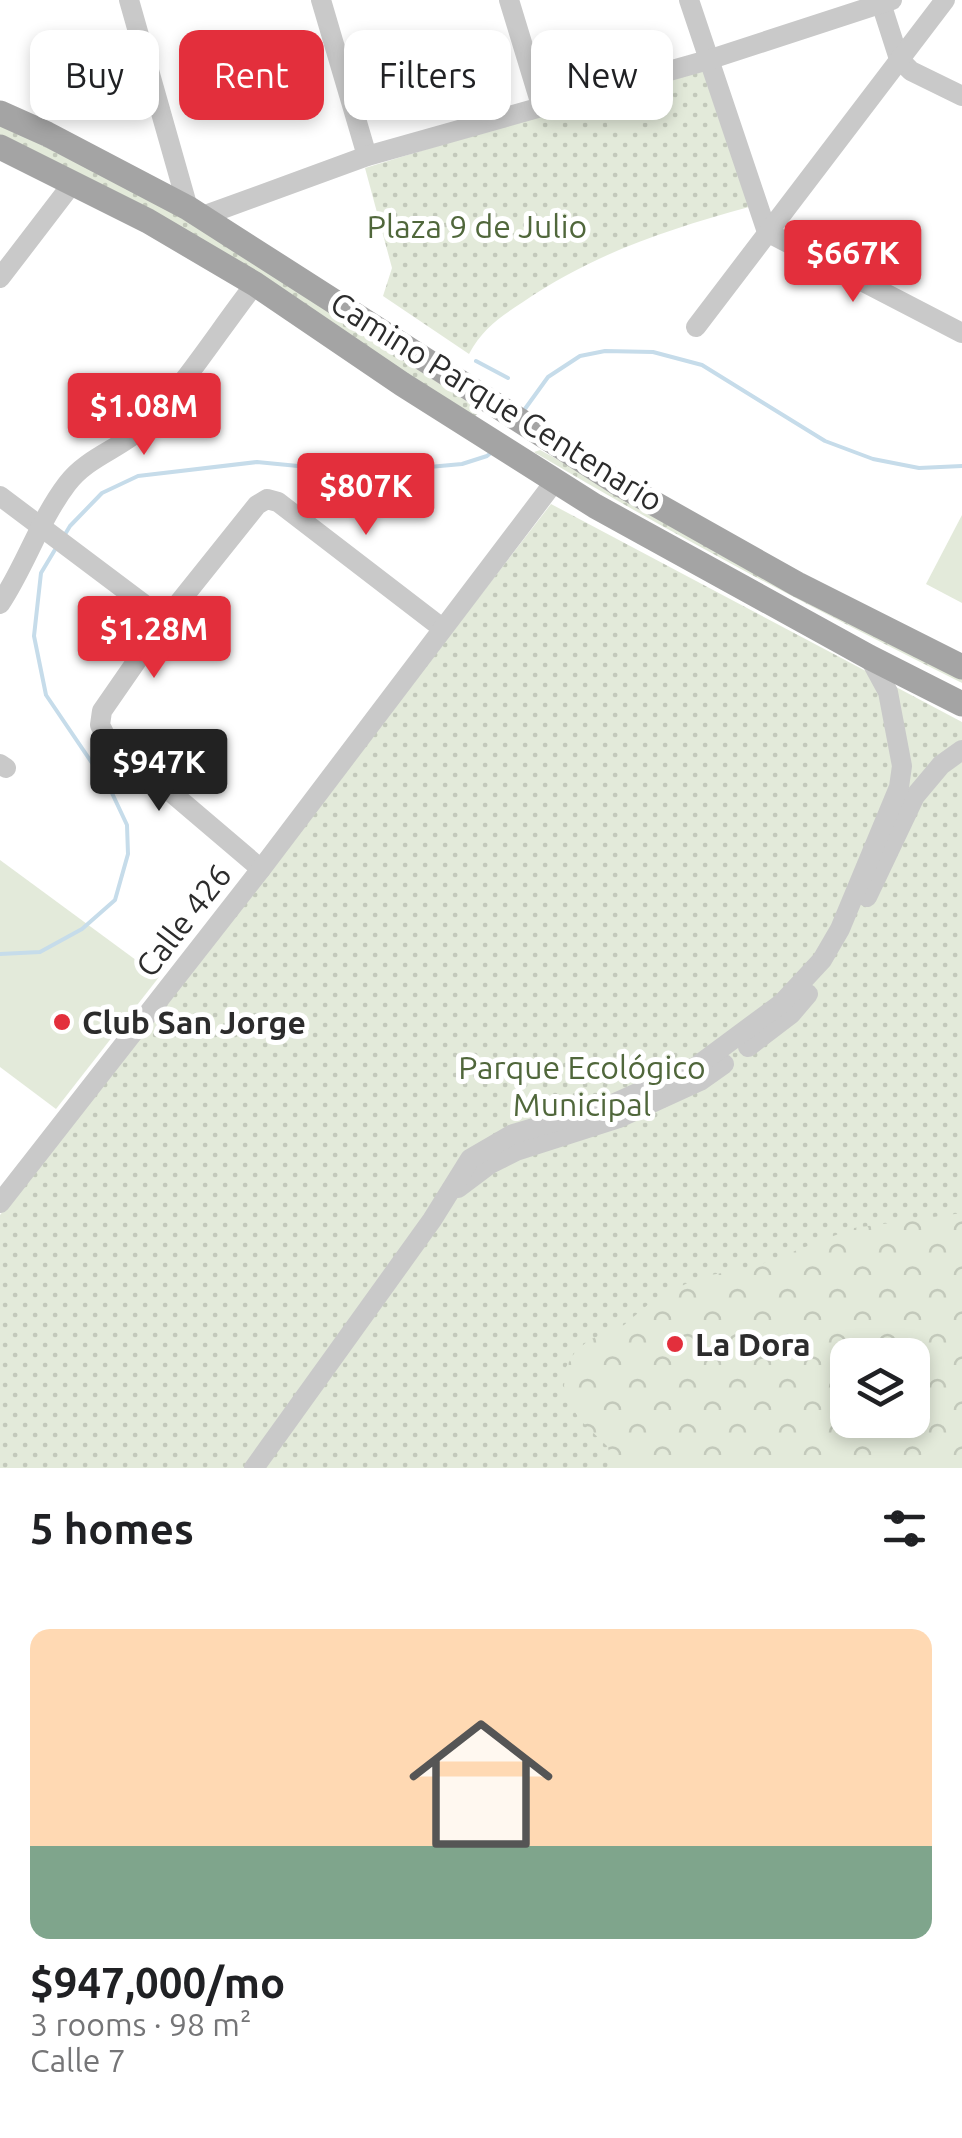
<!DOCTYPE html>
<html lang="en">
<head>
<meta charset="utf-8">
<style>
  body { margin:0; font-family:Ubuntu,sans-serif; background:#f2f2f2; color:#202124; height:100vh; display:flex; flex-direction:column; font-size:38px; white-space:nowrap }
  * { box-sizing:border-box; margin:0 }
  p { font-size:32px; color:#757577 }
  .icon { flex:none; width:55px; height:55px; fill:none; stroke:currentColor; stroke-width:2; stroke-linecap:round; stroke-linejoin:round }
  .map { position:relative; height:1468px; overflow:hidden }
  .side { display:flex; flex-direction:column; background:#fff; flex:1 }
  .side>* { flex:none }
  .hud { position:absolute; left:30px; top:30px; width:902px; height:90px; display:flex; gap:20px }
  .tools { position:absolute; left:830px; top:1338px; display:grid; gap:20px }
  .tools a { display:grid; place-items:center; width:100px; height:100px; border-radius:20px; background:#fff; box-shadow:0 5px 15px #0003; font-size:50px }
  .price { position:absolute; translate:-50% -85px; padding:0 22px; border-radius:10px; background:#e32f3c; color:#fff; font-size:32px; line-height:65px; filter:drop-shadow(0 2px 5px #0008) }
  .price::after { content:''; position:absolute; left:50%; top:60px; width:30px; height:22px; margin-left:-15px; background:inherit; clip-path:polygon(0 0,100% 0,50% 100%) }
  .price.on { background:#222; color:#fff }
  ul { padding:0; list-style:none }
  li { display:grid; align-content:center; gap:20px; height:530px; padding:0 30px }
  li span { display:grid; place-items:center; height:310px; border-radius:20px; color:#555 }
  li>.icon { margin-inline-start:auto }
  span .icon { width:180px; height:180px; fill:#fffc; stroke-width:1 }
  li b { font-size:42px }
  h2 { display:flex; justify-content:space-between; align-items:center; height:120px; padding:0 30px; font-size:42px }
  .pill { padding:0 35px; border-radius:20px; background:#fff; box-shadow:0 5px 15px #0003; font-size:35px; line-height:90px }
  .pill.on { background:#e32f3c; color:#fff }
  .map>svg:first-child { display:block }
</style>
</head>
<body>
<div class="map">
<svg width="962" height="1468" viewBox="0 0 962 1468">
  <defs>
    <pattern id="grass-dots" width="8" height="8" patternUnits="userSpaceOnUse" patternTransform="scale(2.5)"><rect width="8" height="8" fill="#e3eada"/><path d="M2 2h.1M6 6h.1" fill="none" stroke="#c3c9bb" stroke-width="1.8" stroke-linecap="round"/></pattern>
    <pattern id="forest-crowns" width="20" height="18" patternUnits="userSpaceOnUse" patternTransform="scale(2.5)"><rect width="20" height="18" fill="#e3eada"/><path d="M2 6a3 3 0 1 1 6 0M12 15a3 3 0 1 1 6 0" fill="none" stroke="#c3c9bb"/></pattern>
  </defs>
  <rect width="100%" height="100%" fill="#fff"/>
  <g fill="url(#grass-dots)" fill-rule="evenodd">
    <path d="M703,65L749,207C666,230 595,253 523,302C500,317 482,329 469,354L383,296L392,268L365,168Z"/>
    <polygon points="0,124 202,226 481,411 475,416 0,135"/>
    <path d="M540,450L877,632L962,676V683C817,611 673,535 534,452Z"/>
    <path d="M551,504L962,722V1468H0V1215ZM848,1355H912V1420H848Z"/>
  </g>
  <path fill="url(#forest-crowns)" fill-rule="evenodd" d="M962,1213V1468H612L608,1447L580,1420L570,1404L564,1386L566,1367L575,1352L589,1340L624,1325L651,1302L699,1277L751,1268L854,1228ZM848,1355H912V1420H848Z"/>
  <g fill="#e3eada">
    <polygon points="665,86 673,114 610,133 601,106"/>
    <polygon points="962,515 962,603 926,584"/>
    <polygon points="0,860 159,977 56,1109 0,1067"/>
  </g>
  <g fill="none" stroke-linecap="round" stroke-linejoin="round">
    <g stroke="#c6dcea" stroke-width="4">
      <polyline points="476,361 508,378"/>
      <polyline points="522,413 548,377 580,356 605,351 653,352 702,365 825,441 873,459 919,468 962,466"/>
      <polyline points="64,536 70,526 102,493 138,476 257,462 349,471 429,467 462,464 487,456 492,452"/>
      <polyline points="0,954 40,952 82,929 115,900 128,854 127,825 111,791 46,695 34,636 41,573 56,548"/>
    </g>
    <g stroke="#c9c9c9" stroke-width="20">
      <polyline points="129,0 188,208"/>
      <polyline points="321,0 367,156"/>
      <polyline points="509,0 541,105"/>
      <polyline points="689,0 767,232 962,333"/>
      <polyline points="880,0 899,59 911,71 962,96"/>
      <polyline points="200,217 367,156 708,60 892,0"/>
      <polyline points="0,278 72,184"/>
      <polyline points="696,327 945,0"/>
      <polyline points="0,496 165,620"/>
      <path d="M0,604C26,565 39,521 67,484C88,456 123,448 147,424C186,383 220,329 255,284"/>
      <polyline points="0,764 6,768"/>
      <polyline points="261,869 106,737 100,725 102,711 165,620 257,505 267,499 278,502 442,628"/>
      <polyline points="867,897 915,796 941,765 962,750"/>
      <polyline points="748,1047 791,1014 808,994"/>
      <polyline points="458,1188 490,1164 516,1151 619,1118 700,1081 724,1064"/>
      <polyline points="0,1203 261,869 555,481"/>
      <polyline points="254,1468 432,1220 470,1159 513,1134 608,1106 697,1066 782,1003 822,960 840,929 899,787 902,766 888,692 869,657"/>
    </g>
    <g stroke="#a4a4a4" stroke-width="25">
      <polyline points="0,113 47,134 188,208 616,482 797,584 962,667"/>
      <polyline points="0,147 148,221 255,284 402,384 595,506 869,657 962,704"/>
    </g>
  </g>
  <g fill="#e32f3c" stroke="#fff" stroke-width="4">
    <circle cx="62" cy="1022" r="10"/>
    <circle cx="675" cy="1344" r="10"/>
  </g>
  <g text-anchor="middle" dominant-baseline="central" stroke-width="10" stroke-linejoin="round" paint-order="stroke">
    <g font-size="32" fill="#50673b" stroke="#fff">
      <text x="477" y="226">Plaza 9 de Julio</text>
      <text x="582" y="1067">Parque Ecológico<tspan x="582" dy="37">Municipal</tspan></text>
    </g>
    <g font-size="32" fill="#2c2c2c" stroke="#fff">
      <text transform="translate(497 401) rotate(32)">Camino Parque Centenario</text>
      <text transform="translate(183 920) rotate(-52)">Calle 426</text>
    </g>
    <g font-size="32" font-weight="bold" fill="#2c2c2c" stroke="#fff" text-anchor="start">
      <text x="82" y="1022">Club San Jorge</text>
      <text x="695" y="1344">La Dora</text>
    </g>
  </g>
</svg>
<div class="tools">
<a><svg class="icon" aria-label="layers" viewBox="0 0 24 24"><path d="M12 4l9 5-9 5-9-5zM3 14l9 5 9-5"/></svg></a>
</div>
<b class="price" style="left:853px;top:305px">$667K</b>
<b class="price" style="left:144px;top:458px">$1.08M</b>
<b class="price" style="left:366px;top:538px">$807K</b>
<b class="price" style="left:154px;top:681px">$1.28M</b>
<b class="price on" style="left:159px;top:814px">$947K</b>
<div class="hud">
<a class="pill">Buy</a>
<a class="pill on">Rent</a>
<a class="pill">Filters</a>
<a class="pill">New</a>
</div>
</div>
<section class="side">
<h2>5 homes<svg class="icon" aria-label="filters" viewBox="0 0 24 24"><path d="M4 7h16M4 17h16"/><circle cx="9" cy="7" r="2"/><circle cx="15" cy="17" r="2"/></svg></h2>
<ul>
<li><span style="background:linear-gradient(#ffd9b3 70%,#7fa58c 0)"><svg class="icon" aria-label="home" viewBox="0 0 24 24"><path d="M3 11l9-7 9 7M6 9v11h12V9"/></svg></span><div><b>$947,000/mo</b><p>3 rooms · 98 m²</p><p>Calle 7</p></div></li>
</ul>
</section>
</body>
</html>
